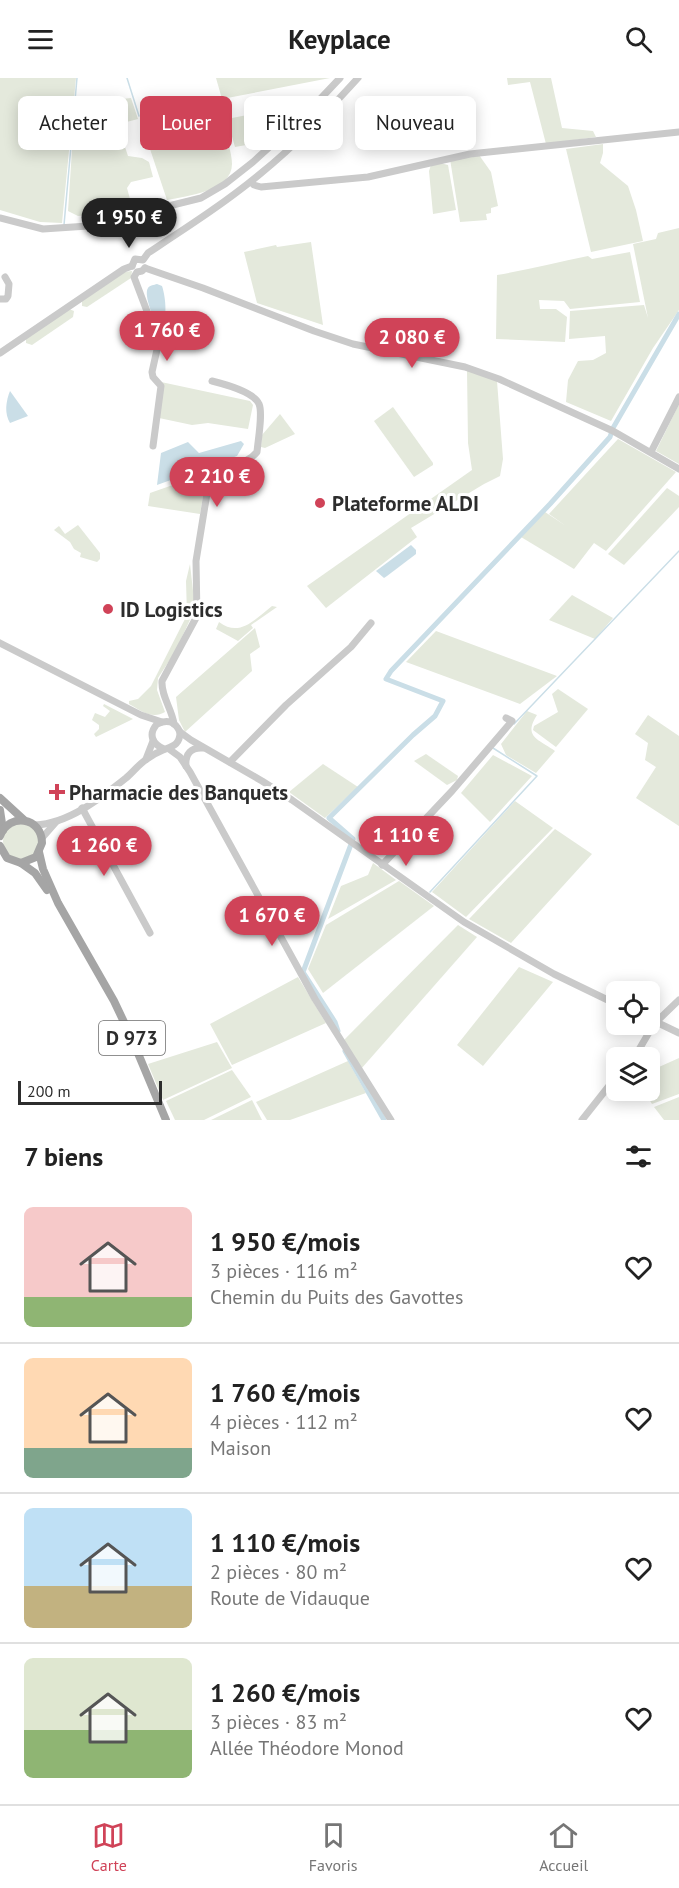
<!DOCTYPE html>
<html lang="fr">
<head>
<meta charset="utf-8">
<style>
  body { margin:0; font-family:"PT Sans",sans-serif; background:#f6f6f6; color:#222; height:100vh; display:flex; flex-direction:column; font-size:22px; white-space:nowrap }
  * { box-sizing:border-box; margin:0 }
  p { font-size:20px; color:#767676 }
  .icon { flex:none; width:33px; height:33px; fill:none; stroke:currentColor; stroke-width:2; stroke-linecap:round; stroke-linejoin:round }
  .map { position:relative; height:1042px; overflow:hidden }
  .sheet { display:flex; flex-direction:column; background:#fff; flex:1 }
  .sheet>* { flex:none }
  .hud { position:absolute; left:18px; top:18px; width:644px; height:54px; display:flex; gap:12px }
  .buttons { position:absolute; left:606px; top:903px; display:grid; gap:12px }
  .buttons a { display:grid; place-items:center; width:54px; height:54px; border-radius:9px; background:#fff; box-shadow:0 3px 15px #0003; font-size:30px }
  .scale { position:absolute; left:18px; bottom:15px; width:144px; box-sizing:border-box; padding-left:6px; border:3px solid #2d2d2d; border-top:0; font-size:16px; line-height:21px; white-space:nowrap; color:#2d2d2d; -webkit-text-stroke:4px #fff; paint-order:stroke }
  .price { position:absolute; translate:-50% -51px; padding:0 14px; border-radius:21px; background:#d04358; color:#fff; font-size:20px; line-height:39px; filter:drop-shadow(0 2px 3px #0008) }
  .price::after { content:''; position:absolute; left:50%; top:36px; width:18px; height:14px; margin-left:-9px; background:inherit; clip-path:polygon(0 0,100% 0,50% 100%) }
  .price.current { background:#222; color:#fff }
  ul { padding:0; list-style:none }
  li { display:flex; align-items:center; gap:18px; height:150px; padding:0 24px }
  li+li { border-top:2px solid #e0e0e0 }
  li span { display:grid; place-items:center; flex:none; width:168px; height:120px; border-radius:9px; color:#555 }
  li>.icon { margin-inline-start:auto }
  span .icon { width:72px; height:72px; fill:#fffc; stroke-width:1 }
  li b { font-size:26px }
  h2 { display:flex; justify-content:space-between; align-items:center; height:72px; padding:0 24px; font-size:26px }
  .tag { padding:0 21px; border-radius:9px; background:#fff; box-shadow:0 3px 15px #0003; font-size:21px; line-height:54px }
  .tag.current { background:#d04358; color:#fff }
  header { display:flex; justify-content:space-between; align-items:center; height:78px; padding:0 24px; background:#fff; font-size:27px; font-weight:700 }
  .dock { display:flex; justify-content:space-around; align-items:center; height:84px; border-top:2px solid #e0e0e0; background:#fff; font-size:16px; color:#767676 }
  .dock a { display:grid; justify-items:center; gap:3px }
  .dock .current { color:#d04358 }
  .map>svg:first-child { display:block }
</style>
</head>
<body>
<header><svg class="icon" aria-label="menu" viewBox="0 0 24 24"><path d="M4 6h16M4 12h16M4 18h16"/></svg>Keyplace<svg class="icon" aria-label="search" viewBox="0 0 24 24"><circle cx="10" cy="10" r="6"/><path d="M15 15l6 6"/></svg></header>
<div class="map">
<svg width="679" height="1042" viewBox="0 0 679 1042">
  <rect width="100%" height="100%" fill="#fff"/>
  <g fill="#e4e9dc">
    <polygon points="0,0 76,0 62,145 40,144 0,132"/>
    <polygon points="216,0 330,0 222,21"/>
    <polygon points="507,0 551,0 562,50 593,53 596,59 546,66 530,4 508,7"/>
    <polygon points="131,20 138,41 111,48 112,71 125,69 128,78 142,80 149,84 153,99 131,104 127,110 133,132 78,138 68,133 75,26"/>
    <polygon points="277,31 284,52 274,62 235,69 227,41"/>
    <path d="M224,49C226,60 232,74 232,86C232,113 187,118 167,122L147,62Z"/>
    <polygon points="603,66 603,75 600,85 628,108 636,132 643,163 591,174 566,71"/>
    <polygon points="479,77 491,94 498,128 491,130 491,135 486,136 487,142 460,144 450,81"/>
    <polygon points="440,85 448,87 456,132 433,136 429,93 431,87"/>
    <polygon points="679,150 679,232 653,270 611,343 566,324 568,302 578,283 593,282 606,275 605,258 569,261 570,233 644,227 648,240 633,166 656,161 658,155"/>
    <polygon points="311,164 323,247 257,225 244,174 276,167 277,169"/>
    <path d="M630,174L640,224L570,231L564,223L539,222L540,231H556L567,239L565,264L496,261L497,197C528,192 557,184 588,178L592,181Z"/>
    <polygon points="132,193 131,200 87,229 82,228 82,223 125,194"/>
    <polygon points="69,231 74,233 73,239 32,267 26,265 26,261"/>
    <polygon points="467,292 497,303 503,381 500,398 484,406 411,450 417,459 326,530 307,508 472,392 468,365"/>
    <polygon points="161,304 250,323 253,327 248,351 208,345 192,347 159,340"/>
    <polygon points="679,326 679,386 656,373"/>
    <polygon points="393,329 433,385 433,387 414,399 374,343"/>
    <polygon points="280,336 295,356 265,370 261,369 262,357"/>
    <polygon points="618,361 676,394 606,473 594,465 574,491 521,459 545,434 566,448 549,436"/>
    <polygon points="207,395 200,436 148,428 150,415"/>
    <polygon points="667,410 679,418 679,429 624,487 608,476"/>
    <polygon points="78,447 100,475 100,481 97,484 80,479 81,475 74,471 70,464 54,452 59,448 65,456"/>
    <path d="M190,486L195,531L175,574L158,600L157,612L165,634C152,642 140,632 129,626V623L138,621L151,608L187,537L186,503Z"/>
    <polygon points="572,517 613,540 595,561 549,542"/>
    <path d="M272,528L277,529L251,547L253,550L238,563L216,551L219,544C240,560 255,541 272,528Z"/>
    <polygon points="255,550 260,569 250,576 252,593 185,654 179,642 176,619"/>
    <polygon points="436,553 557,598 520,626 406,584"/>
    <polygon points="558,611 588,631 556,669 533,652 534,648 558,634 552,616"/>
    <polygon points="104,626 133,641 96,659 94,656 99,651 99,647 92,642 95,635 105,639 110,633 103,628"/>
    <path d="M527,633L537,637C523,659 538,661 555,673L536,695L506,677L501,666Z"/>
    <polygon points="648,637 679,658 679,748 636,720 656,689 645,682 648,665 635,656"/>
    <polygon points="426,676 458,698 457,702 447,707 414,683"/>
    <polygon points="493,677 532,698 490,744 461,715"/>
    <polygon points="323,686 358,709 325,740 289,714"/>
    <polygon points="515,723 553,750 466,839 432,814"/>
    <circle cx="21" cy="763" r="18"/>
    <polygon points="555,751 592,776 511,865 469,841"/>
    <polygon points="373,785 396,802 328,841 341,808 368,797"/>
    <polygon points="399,803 434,828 323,915 308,891 326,847"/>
    <polygon points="458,847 477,859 361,991 344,962"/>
    <polygon points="519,889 553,904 483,988 457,967"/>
    <polygon points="298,899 326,945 232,987 210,946"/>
    <polygon points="217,964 232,990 163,1022 148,986"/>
    <polygon points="679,980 679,1016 652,1026 644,1013 650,1012 650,993"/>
    <polygon points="348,983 366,1015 290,1042 267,1042 256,1024"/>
    <polygon points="232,992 251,1019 204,1042 175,1042 166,1023"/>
    <polygon points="679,1019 679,1042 664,1042 654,1029"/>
    <polygon points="252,1022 262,1042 211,1042"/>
  </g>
  <g fill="#cadee7">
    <path d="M157,206L162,208C166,220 168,243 160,252C155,245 143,217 148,210C150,207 154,207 157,206Z"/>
    <path d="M10,313L28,338L10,345C4,335 6,323 10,313Z"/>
    <polygon points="241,363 244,366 237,378 157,407 161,375 188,364 199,375"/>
    <polygon points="411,467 416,472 416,476 387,498 384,500 376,493"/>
  </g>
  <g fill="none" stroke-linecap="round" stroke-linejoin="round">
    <g stroke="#cadee7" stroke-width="1.5">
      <polyline points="127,0 139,38"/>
      <polyline points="64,147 77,0"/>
      <polyline points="514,646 679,473"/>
      <polyline points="430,814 537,698 493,670"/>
    </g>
    <g stroke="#cadee7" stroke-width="5">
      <polyline points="338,953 335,944 303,894 353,761 329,740 413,657 435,638 443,623 386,601 391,593 550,426 610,359 613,350 679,236"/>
      <polyline points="345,973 384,1042"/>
    </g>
    <g stroke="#cacaca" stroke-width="7">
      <polyline points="251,104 254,107 261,109 368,99 470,76 679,54"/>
      <polyline points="0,140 43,151 88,148 201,120 225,106 253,84 306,36 340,0"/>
      <path d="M132,188L135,181L143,182L148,175C186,150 225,125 260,96C296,67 327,34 358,0"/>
      <polyline points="145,190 203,210 314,253 353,266 465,289 499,301 613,353 679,391"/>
      <polyline points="145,190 142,193 137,194 134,199 156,257 158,267 152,294 153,299 161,308 153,368"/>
      <polyline points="0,221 6,221 8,218 9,206 5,199"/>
      <polyline points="0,275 124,191 132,188"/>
      <polyline points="651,374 679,319"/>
      <polyline points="0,565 141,637 162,644"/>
      <path d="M174,646C172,631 161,618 162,603L197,538L196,483L209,403C221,387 245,389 257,374C258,362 263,335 259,326C254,314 224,306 212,303"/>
      <polyline points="180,654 191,662 262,703 292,722 464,844 554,896 616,926"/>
      <polyline points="169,671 180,679 190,694 315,921 391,1042"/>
      <polyline points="146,681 153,663"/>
      <polyline points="230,684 286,627 351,569 371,545"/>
      <path d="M186,688C185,676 191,669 203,670"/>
      <polyline points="82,730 150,855"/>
      <path d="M35,747C68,746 101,720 126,700C133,694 139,686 147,681C151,678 158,674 163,672C173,668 180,667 180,654C175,643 167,641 157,646C148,656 152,666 164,671"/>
      <polyline points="42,760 56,744"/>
      <polyline points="382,787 452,713 512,643 506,640"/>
      <polyline points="650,941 679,955"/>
      <polyline points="634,980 654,946 679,922"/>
      <polyline points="582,1042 616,999"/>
    </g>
    <g stroke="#a5a5a5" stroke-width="8">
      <polyline points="0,720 24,742"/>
      <polyline points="0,732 3,752"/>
      <path d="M0,758C9,734 42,739 42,765L36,779L21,785L7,780L0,768"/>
      <polyline points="39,774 43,791 58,825 114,923 132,961 166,1042"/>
      <polyline points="21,785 35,795 47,812"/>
    </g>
  </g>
  <g fill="#d04358" stroke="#fff" stroke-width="2">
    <circle cx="320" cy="425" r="6"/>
    <circle cx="108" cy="531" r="6"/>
    <path d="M54 705h6v6h6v6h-6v6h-6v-6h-6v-6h6z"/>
  </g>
  <g text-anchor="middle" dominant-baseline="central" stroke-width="6" stroke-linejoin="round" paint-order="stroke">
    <rect fill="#fff" stroke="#6c6c6c" stroke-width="1.5" x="99" y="943" width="66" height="34" rx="4.5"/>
    <g font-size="20" font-weight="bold" fill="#2d2d2d">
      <text x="132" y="960">D 973</text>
    </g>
    <g font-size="21" font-weight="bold" fill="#2d2d2d" stroke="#fff" text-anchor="start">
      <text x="332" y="425">Plateforme ALDI</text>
      <text x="120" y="531">ID Logistics</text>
      <text x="69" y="714">Pharmacie des Banquets</text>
    </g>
  </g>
</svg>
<div class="buttons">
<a><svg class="icon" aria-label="locate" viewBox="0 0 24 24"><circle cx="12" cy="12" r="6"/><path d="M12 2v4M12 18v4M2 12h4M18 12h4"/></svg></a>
<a><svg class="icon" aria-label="layers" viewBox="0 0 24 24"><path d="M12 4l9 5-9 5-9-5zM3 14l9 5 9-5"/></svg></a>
</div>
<div class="scale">200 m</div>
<b class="price current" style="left:129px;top:171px">1 950 €</b>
<b class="price" style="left:167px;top:284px">1 760 €</b>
<b class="price" style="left:412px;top:291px">2 080 €</b>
<b class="price" style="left:217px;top:430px">2 210 €</b>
<b class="price" style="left:406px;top:789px">1 110 €</b>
<b class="price" style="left:104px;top:799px">1 260 €</b>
<b class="price" style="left:272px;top:869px">1 670 €</b>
<div class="hud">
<a class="tag">Acheter</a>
<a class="tag current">Louer</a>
<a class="tag">Filtres</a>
<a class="tag">Nouveau</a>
</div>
</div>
<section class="sheet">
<h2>7 biens<svg class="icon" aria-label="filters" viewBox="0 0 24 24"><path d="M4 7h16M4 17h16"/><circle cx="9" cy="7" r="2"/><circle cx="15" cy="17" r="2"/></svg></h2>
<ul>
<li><span style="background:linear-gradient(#f6c9c9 75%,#8fb573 0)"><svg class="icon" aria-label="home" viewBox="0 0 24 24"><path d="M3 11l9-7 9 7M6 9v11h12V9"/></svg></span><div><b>1 950 €/mois</b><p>3 pièces · 116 m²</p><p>Chemin du Puits des Gavottes</p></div><svg class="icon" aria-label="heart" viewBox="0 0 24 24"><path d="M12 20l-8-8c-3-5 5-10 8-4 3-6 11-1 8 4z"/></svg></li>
<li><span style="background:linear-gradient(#ffd9b3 75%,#7fa58c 0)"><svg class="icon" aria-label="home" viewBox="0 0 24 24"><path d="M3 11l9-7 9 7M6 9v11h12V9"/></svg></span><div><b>1 760 €/mois</b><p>4 pièces · 112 m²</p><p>Maison</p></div><svg class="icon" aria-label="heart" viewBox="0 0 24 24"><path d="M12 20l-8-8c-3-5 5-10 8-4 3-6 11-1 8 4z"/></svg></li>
<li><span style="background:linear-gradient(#bfe0f5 65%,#c2b280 0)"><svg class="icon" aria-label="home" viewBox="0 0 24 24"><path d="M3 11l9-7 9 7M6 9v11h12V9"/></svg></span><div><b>1 110 €/mois</b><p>2 pièces · 80 m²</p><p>Route de Vidauque</p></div><svg class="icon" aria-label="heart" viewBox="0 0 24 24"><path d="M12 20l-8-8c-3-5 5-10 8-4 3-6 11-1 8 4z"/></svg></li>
<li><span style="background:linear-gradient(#dfe7d0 60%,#8fb573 0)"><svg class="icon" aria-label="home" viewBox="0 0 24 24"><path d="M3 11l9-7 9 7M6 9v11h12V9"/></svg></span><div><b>1 260 €/mois</b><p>3 pièces · 83 m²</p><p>Allée Théodore Monod</p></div><svg class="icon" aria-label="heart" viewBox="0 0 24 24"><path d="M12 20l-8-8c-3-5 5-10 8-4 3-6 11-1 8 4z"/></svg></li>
</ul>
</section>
<nav class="dock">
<a class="current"><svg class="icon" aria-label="map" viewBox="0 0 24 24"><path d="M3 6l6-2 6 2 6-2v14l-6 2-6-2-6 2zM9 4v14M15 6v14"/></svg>Carte</a>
<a><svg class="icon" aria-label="saved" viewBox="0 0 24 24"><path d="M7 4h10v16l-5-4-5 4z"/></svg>Favoris</a>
<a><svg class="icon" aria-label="home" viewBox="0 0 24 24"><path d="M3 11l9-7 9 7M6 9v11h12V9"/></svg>Accueil</a>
</nav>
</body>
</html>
